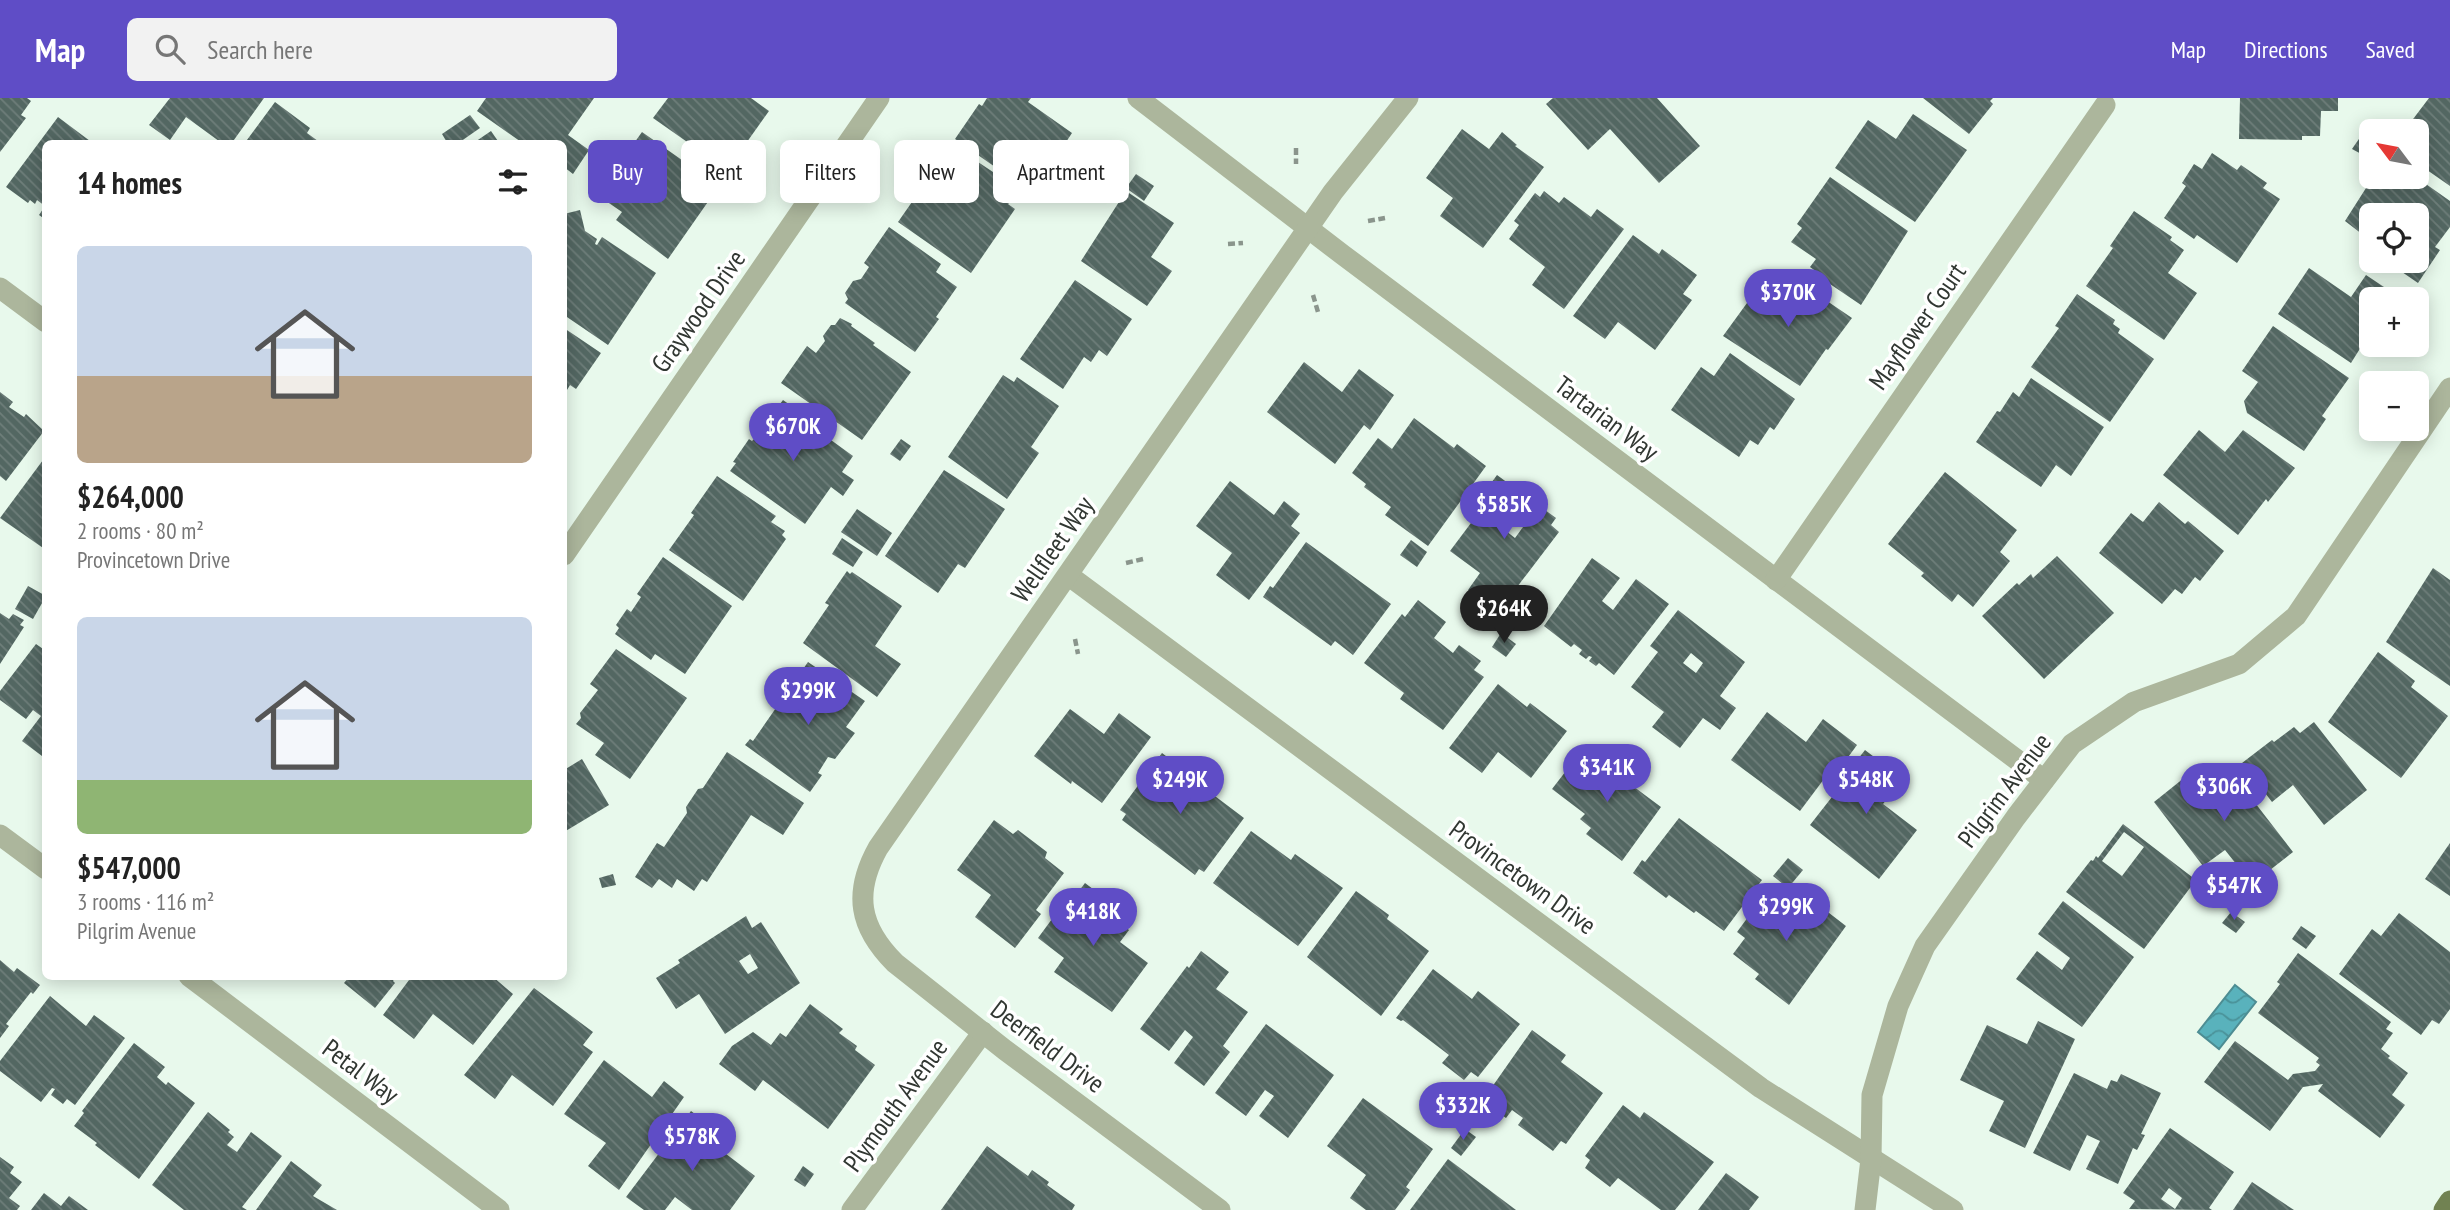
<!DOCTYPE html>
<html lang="en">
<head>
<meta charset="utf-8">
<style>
  body { margin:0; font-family:"PT Sans Narrow",sans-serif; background:#f2f2f2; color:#222; height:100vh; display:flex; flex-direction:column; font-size:26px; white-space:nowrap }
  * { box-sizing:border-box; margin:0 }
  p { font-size:23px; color:#767676 }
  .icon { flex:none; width:38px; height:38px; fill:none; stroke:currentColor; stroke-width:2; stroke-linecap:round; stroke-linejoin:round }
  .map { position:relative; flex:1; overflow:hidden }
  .details { position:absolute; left:42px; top:42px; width:525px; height:840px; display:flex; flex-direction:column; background:#fff; border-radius:10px; box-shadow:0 4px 18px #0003 }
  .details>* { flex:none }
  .hud { position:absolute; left:588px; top:42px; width:665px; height:63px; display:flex; gap:14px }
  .needle { width:46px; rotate:302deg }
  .controls { position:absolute; left:2359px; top:21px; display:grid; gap:14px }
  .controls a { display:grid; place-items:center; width:70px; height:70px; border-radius:10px; background:#fff; box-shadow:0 4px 18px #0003; font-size:35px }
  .price { position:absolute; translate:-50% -60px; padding:0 16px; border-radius:24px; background:#5f4dc6; color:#fff; font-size:23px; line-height:46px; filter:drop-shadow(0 2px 4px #0008) }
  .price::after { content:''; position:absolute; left:50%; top:42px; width:21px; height:16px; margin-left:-10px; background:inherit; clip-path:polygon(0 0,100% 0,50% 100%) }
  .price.selected { background:#222; color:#fff }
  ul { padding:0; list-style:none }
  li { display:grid; align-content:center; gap:14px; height:371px; padding:0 35px }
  li span { display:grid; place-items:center; height:217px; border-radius:10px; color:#555 }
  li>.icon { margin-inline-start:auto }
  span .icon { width:126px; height:126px; fill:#fffc; stroke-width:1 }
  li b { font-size:30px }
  h2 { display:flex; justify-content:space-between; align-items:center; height:84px; padding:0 35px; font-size:30px }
  .chip { padding:0 24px; border-radius:10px; background:#fff; box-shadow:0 4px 18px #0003; font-size:24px; line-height:63px }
  .chip.selected { background:#5f4dc6; color:#fff }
  header { display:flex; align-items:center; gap:42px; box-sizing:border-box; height:98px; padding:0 35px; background:#5f4dc6; color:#fff }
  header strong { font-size:33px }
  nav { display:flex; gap:38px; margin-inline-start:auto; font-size:24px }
  .search { width:490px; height:63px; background:#f2f2f2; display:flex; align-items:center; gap:18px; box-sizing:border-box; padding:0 24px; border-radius:10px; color:#767676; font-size:26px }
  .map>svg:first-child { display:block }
</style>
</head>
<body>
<header>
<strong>Map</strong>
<div class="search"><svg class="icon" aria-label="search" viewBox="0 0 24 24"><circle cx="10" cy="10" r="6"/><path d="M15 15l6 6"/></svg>Search here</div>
<nav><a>Map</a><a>Directions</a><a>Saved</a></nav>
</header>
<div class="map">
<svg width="2450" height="1112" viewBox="0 0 2450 1112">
  <defs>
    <pattern id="water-waves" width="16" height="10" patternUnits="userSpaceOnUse" patternTransform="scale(1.75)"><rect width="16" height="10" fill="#59b2bc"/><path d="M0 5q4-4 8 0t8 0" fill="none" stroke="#4a9299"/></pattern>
    <pattern id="building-back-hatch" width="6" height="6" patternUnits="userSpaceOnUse" patternTransform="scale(1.75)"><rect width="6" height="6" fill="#536762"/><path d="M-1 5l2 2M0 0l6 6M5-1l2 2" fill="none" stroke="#6e7e7a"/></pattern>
  </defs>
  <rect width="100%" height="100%" fill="#e8f9ec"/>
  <polygon fill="url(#water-waves)" stroke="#4d8d93" stroke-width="2" points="2235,887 2256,904 2219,951 2198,934"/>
  <g fill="url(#building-back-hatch)" fill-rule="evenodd">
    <polygon points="0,0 27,0 31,3 21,17 26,20 0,54"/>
    <polygon points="170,0 264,0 231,46 223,46 186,19 170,42 149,27"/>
    <polygon points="486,0 594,0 568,37 589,52 573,76 564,69 564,46 524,46 477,13"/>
    <polygon points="668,0 751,0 769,13 727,72 653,20"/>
    <polygon points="987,0 1031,0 1028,4 1072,35 1047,73 1043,70 1028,92 955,41 979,6 982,8"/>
    <polygon points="1553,0 1657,0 1700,48 1659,85 1610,31 1588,52 1546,6"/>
    <polygon points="1923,0 1993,0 1990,3 1993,6 1969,36"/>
    <polygon points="2240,0 2338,0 2338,13 2321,13 2320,38 2302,38 2302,42 2239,41"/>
    <polygon points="2429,0 2450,0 2450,88 2417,65 2417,33 2404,33"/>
    <polygon points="275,4 310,30 307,35 322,46 244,46"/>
    <polygon points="1913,16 1967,52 1915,124 1835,70 1868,22 1896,41"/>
    <polygon points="470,17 480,30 457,46 448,46 442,36"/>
    <polygon points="58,19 94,46 46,46 46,122 39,117 45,108 37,102 35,106 30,102 28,105 6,89"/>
    <polygon points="1462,31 1489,51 1502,34 1517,47 1515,48 1544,69 1483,150 1440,118 1453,100 1426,80"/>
    <polygon points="491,33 500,46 472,46"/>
    <polygon points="642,34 719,88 668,161 616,122 622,114 600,99 619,71 617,69"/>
    <polygon points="2361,38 2371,44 2365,58 2352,51"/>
    <polygon points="949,51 974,68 978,64 996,76 993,81 1002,87 997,95 1011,103 1008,106 1015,111 971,175 898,124 935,71 932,69 942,55 945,58"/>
    <polygon points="2212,55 2237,72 2241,67 2267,85 2263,90 2280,101 2237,165 2197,137 2194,141 2164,120 2186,88 2182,85 2194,66 2202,71"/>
    <polygon points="1136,76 1154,88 1144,103 1126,90"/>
    <polygon points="1830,79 1908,133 1861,207 1827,184 1828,182 1810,169 1816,161 1791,144 1802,130 1797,126"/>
    <polygon points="2373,79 2416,79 2450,103 2450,129 2435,149 2440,152 2418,185 2386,163 2417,163 2417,117 2371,117 2371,143 2345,123"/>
    <polygon points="1126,93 1174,125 1151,159 1172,173 1147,208 1081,163"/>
    <polygon points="1544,93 1559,105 1564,99 1591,119 1597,111 1624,131 1564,211 1532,187 1545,169 1509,141 1519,127 1514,123 1535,95 1540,99"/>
    <polygon points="580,112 585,133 597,141 595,146 597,147 602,139 656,175 608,247 564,217 564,116"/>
    <polygon points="2134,113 2172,139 2170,142 2184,152 2168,175 2197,195 2164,242 2086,188 2113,150 2110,148"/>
    <polygon points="889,129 941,166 936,174 957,189 936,219 939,221 915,254 845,205 848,201 845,195 853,183 861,181 869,169 864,165"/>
    <polygon points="1633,137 1659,156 1662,151 1697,177 1683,196 1692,202 1655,252 1618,224 1605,241 1573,218"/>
    <polygon points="2309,170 2351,199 2366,177 2402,201 2371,201 2371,248 2368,253 2361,249 2351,265 2278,216"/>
    <polygon points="1786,179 1806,192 1808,190 1852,220 1828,252 1826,251 1800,288 1723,238 1755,194 1769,203"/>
    <polygon points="1075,182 1132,221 1107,258 1099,252 1091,264 1084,259 1063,291 1020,261"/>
    <polygon points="2077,196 2115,222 2113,226 2120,231 2118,235 2154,261 2110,324 2031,269 2059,230 2055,228"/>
    <polygon points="840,220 852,226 851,228 875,245 873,247 911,274 862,342 781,285 807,248 816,255 825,243 823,238 831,227 835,227"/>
    <polygon points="2273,228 2349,280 2322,318 2326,321 2304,353 2247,315 2244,303 2258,284 2242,273"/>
    <polygon points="564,230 601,255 576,291 570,287 564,297"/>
    <polygon points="1730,255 1795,301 1774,332 1770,329 1758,347 1750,342 1739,359 1671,312 1701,269 1714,278"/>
    <polygon points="1304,264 1342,294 1359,271 1394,297 1370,332 1364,327 1335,366 1267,314"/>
    <polygon points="1003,277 1014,284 1017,279 1059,308 1031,349 1039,355 1007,401 948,359"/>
    <polygon points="2031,280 2104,329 2071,378 2056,367 2041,389 1976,344 1997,313 2000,314 2013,294 2019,299"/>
    <polygon points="0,294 13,304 9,309 24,319 26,316 44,333 6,383 0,378"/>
    <polygon points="783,302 816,325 813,329 853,358 842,374 854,382 843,398 831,389 805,426 730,373 736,365 733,364 749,341 752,343 757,338 766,325 763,323 774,308 777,310"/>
    <polygon points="1414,320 1454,350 1457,346 1486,368 1428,448 1385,417 1391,409 1364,389 1366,386 1352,375 1378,340 1392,351"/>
    <polygon points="2199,332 2225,354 2243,332 2295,370 2268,404 2266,401 2238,437 2163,377"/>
    <polygon points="901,341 911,348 900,363 890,356"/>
    <polygon points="46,358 46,452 0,420"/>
    <polygon points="944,372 1005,411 965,470 958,466 938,495 885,458"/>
    <polygon points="1945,374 2017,432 2000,454 2010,463 1973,509 1958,496 1952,504 1921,478 1924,475 1888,446"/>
    <path d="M1497,377L1556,420L1551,427L1559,434L1498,514L1468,492L1480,475L1450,453L1477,417L1471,413ZM1510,419L1523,429L1515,440L1502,430Z"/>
    <polygon points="717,378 776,418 771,424 785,433 782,437 786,441 743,503 669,452 694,417 691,415"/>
    <polygon points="1230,383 1274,417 1284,403 1300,416 1291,428 1300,435 1249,502 1216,477 1232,455 1196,428"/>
    <polygon points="2159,404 2185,426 2188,423 2224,453 2200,483 2195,479 2182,496 2175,491 2162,506 2099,455 2131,415 2143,424"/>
    <polygon points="857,411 892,435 877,458 841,434"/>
    <polygon points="842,440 863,454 853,469 832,456"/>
    <polygon points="1411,442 1427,454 1417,469 1400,457"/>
    <polygon points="1306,444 1391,506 1353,557 1335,543 1331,548 1263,499 1270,488 1273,490"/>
    <polygon points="2057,458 2114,515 2044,581 1982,518 2017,485 2019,487 2031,476 2033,480"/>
    <polygon points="663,459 732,508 685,576 655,556 651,562 615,536 619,530 616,527 627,511 631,514 641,499 637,496"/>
    <polygon points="1592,460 1620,480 1602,503 1613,512 1636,481 1669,506 1614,577 1599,565 1596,568 1589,563 1592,559 1589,558 1586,561 1579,556 1582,552 1574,546 1571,549 1544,528"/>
    <polygon points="2433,470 2450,482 2450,588 2386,544"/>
    <polygon points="847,473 850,476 852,474 902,508 875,548 901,566 877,599 803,545 829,507 825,505"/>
    <polygon points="28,488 46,498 33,521 15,511"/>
    <polygon points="1418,502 1446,524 1434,540 1453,555 1459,547 1481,563 1474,572 1484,579 1443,632 1400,601 1404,595 1364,565 1402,516 1405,519"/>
    <path d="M1678,512L1745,564L1720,598L1736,610L1720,632L1703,620L1680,650L1652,629L1664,614L1631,589L1658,554L1650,548ZM1691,555L1703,565L1696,575L1683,565Z"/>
    <polygon points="0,515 9,521 13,516 24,522 20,527 24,529 0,566"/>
    <polygon points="1501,535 1516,546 1506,559 1492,549"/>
    <polygon points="36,546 46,553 46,661 22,643 41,618 33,612 26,621 0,602 0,593"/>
    <polygon points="616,551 687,600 630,681 595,657 604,645 576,626 581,620 580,615 598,592 590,586"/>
    <polygon points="2378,554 2415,583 2411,589 2448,618 2401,680 2328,624"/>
    <polygon points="808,564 865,603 846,629 855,635 835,661 828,659 818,675 822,677 810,694 745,647 750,641 753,643"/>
    <polygon points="1498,586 1527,609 1530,605 1567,633 1531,680 1498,654 1482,675 1449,650"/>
    <polygon points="1070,611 1104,636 1119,615 1151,639 1102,705 1072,683 1071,686 1034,658"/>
    <polygon points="1767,614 1806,644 1823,621 1857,647 1832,681 1827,677 1800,713 1731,662"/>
    <polygon points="2314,624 2367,692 2324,727 2293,687 2272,704 2242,665 2272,642 2274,644 2294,629 2300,635"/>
    <polygon points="1583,651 1661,709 1622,763 1586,736 1591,730 1580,721 1585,716 1552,691"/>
    <polygon points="1865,652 1903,681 1883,706 1917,732 1879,781 1810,727 1839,690 1837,688"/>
    <polygon points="727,654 804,705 783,737 751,717 707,784 702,781 694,793 677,781 672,790 659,781 652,790 635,779 657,745 664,749 687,715 686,709 698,691 703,690"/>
    <polygon points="1162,655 1192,678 1191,680 1244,720 1204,774 1199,771 1195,777 1122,722 1126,716 1120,712"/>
    <polygon points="582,661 609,707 564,734 564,672"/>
    <polygon points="2225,666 2293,754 2252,786 2225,752 2203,768 2154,704 2184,680 2188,685 2205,671 2210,678"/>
    <polygon points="1679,720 1762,782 1724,833 1696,813 1694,815 1669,797 1666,800 1633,775 1642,762 1645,764"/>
    <polygon points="994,722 1013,736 1018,732 1047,754 1045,760 1064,775 1036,812 1041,816 1015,850 975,819 991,797 957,772"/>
    <path d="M2123,726L2196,782L2144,851L2066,794L2091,762L2093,763L2096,758L2098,760ZM2124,734L2144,749L2122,778L2102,763Z"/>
    <polygon points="1251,733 1291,762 1295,756 1343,790 1298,848 1213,785"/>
    <polygon points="2450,745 2450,798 2425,781"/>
    <polygon points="1788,760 1803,772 1788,790 1773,778"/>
    <polygon points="613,776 616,787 602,790 599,780"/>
    <polygon points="1085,785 1122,813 1115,822 1129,832 1120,844 1148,865 1112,914 1054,874 1064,860 1038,840 1066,802 1070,805"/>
    <polygon points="1771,788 1812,819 1820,808 1846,828 1789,907 1755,881 1759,876 1733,856 1745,840 1737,834"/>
    <polygon points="1356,793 1389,817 1387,821 1429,853 1381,918 1307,859"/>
    <polygon points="2063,803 2134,859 2082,929 2016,881 2037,853 2062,872 2070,860 2038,836"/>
    <polygon points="2231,814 2245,824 2236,835 2222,825"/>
    <polygon points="2399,815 2450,854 2450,911 2439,926 2432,922 2421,937 2339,876 2372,831 2381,838"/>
    <path d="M746,818L752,830L761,824L800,885L725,936L699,896L676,911L656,880L680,865L678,862ZM750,856L758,870L748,876L739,863Z"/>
    <polygon points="2301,828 2316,838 2306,851 2292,841"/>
    <polygon points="1201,853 1229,874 1216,891 1248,914 1223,948 1230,954 1204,988 1174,965 1193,939 1185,932 1169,953 1140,931 1187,868 1189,870"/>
    <polygon points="2298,855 2391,924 2386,931 2393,935 2381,951 2390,958 2388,960 2408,975 2392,997 2405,1007 2380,1040 2318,993 2323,986 2303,989 2270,1033 2204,984 2235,943 2288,982 2293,976 2315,973 2320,967 2316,964 2319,960 2258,915 2280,886 2277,884"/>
    <polygon points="0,862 14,874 17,870 40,887 33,896 31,894 6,926 9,928 0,940"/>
    <polygon points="1433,871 1472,901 1478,893 1520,926 1478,979 1471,974 1464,982 1442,965 1449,957 1403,922 1401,923 1396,920"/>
    <polygon points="350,878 396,878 393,883 395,885 375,910 344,885"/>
    <polygon points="412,878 492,878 513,896 473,947 433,916 414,941 383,917"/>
    <polygon points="534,890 593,934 583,947 593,954 553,1008 512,977 495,1001 464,977"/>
    <polygon points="50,898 86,928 94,917 125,940 75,1007 67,1001 63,1006 51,997 55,991 52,990 41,1004 0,973 0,963"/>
    <polygon points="810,906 843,931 839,935 857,948 855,952 875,967 828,1031 763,982 755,993 719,966 732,948 753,934 771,947 780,935 786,939"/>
    <polygon points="2038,923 2075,941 2025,1050 1989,1033 2004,1003 1960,982 1987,927 2027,946"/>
    <polygon points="1266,926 1334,977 1288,1040 1259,1018 1274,998 1265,992 1246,1018 1215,995"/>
    <polygon points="1532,932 1566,957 1561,964 1603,995 1566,1046 1561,1043 1553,1053 1518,1027 1523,1020 1512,1012 1506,1020 1479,1000 1489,987 1492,989"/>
    <polygon points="134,945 165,969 157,979 166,987 168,984 195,1005 139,1081 95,1047 97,1045 74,1028 84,1015 82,1013"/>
    <polygon points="604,962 652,999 664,983 684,999 619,1092 588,1068 606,1045 564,1016"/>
    <polygon points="2074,975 2107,991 2111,982 2117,984 2121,976 2161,995 2141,1036 2145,1037 2137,1052 2133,1050 2118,1086 2086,1071 2100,1043 2087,1037 2070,1073 2033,1055"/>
    <polygon points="1363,1000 1433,1051 1406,1089 1410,1092 1395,1112 1366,1112 1350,1100 1366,1077 1327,1048"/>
    <polygon points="1623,1007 1640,1020 1644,1014 1714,1064 1675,1112 1661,1112 1618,1080 1610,1089 1585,1070 1590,1062 1585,1058"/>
    <polygon points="691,1013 717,1033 709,1043 755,1078 730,1112 692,1112 675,1099 665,1112 644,1112 626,1099"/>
    <polygon points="208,1014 230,1032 228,1034 234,1039 227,1047 237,1054 251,1034 282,1058 242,1109 247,1112 184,1112 152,1087"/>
    <path d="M2170,1030L2234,1074L2209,1110L2212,1112L2129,1111L2135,1103L2123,1095ZM2169,1090L2182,1100L2175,1111L2161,1101Z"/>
    <polygon points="1465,1031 1476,1039 1461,1058 1451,1050"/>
    <polygon points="987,1048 1028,1078 1032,1072 1049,1084 1047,1087 1075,1107 1072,1112 941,1112"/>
    <polygon points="0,1059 14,1069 10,1075 22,1084 9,1100 20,1108 17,1112 0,1112"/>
    <polygon points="1448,1061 1516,1112 1410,1112"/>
    <polygon points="291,1063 322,1087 313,1098 337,1112 256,1112"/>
    <polygon points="803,1068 814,1076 805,1089 794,1082"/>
    <polygon points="1726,1075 1759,1099 1749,1112 1698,1112"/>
    <polygon points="2252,1084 2294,1112 2233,1112"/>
    <polygon points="44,1095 61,1108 69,1098 88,1112 31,1112"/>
  </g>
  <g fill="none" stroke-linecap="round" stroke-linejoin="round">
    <g stroke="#8a958c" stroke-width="4.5" stroke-dasharray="7 3.5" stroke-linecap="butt">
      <polyline points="1296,50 1296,66"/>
      <polyline points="1368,123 1385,120"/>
      <polyline points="1228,146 1243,145"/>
      <polyline points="1313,197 1318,214"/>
      <polyline points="1126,465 1143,461"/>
      <polyline points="1075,541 1078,556"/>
    </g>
    <g stroke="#acb69c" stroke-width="21">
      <polyline points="1138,0 1343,157 2044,682"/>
      <polyline points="0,190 46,224"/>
      <polyline points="564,457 879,0"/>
      <polyline points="1068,477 1761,990 1953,1112"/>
      <polyline points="1776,482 2105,7"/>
      <polyline points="0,737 46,771"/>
      <polyline points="189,878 499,1112"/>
      <polyline points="852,1112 983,934"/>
      <path d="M1220,1112L1005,952L895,865C859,829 853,795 878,750L1333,94L1408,0"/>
      <polyline points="1865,1112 1871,1061 1872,997 1898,908 1925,848 2016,719 2072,646 2134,604 2239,566 2296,518 2450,290"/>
    </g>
    <polyline stroke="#718252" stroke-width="21" points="2444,1112 2450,1103"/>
  </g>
  <g text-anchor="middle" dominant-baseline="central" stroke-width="7" stroke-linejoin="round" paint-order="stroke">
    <g font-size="26" fill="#313732" stroke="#fff">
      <text transform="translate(698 213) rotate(-55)">Graywood Drive</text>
      <text transform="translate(1917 228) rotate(-55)">Mayflower Court</text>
      <text transform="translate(1607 320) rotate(37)">Tartarian Way</text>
      <text transform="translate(1052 451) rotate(-55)">Wellfleet Way</text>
      <text transform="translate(2004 692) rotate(-53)">Pilgrim Avenue</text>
      <text transform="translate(1523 779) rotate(36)">Provincetown Drive</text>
      <text transform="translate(1048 948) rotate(37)">Deerfield Drive</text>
      <text transform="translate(361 973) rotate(37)">Petal Way</text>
      <text transform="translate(895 1007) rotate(-54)">Plymouth Avenue</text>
    </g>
  </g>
</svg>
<div class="controls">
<a><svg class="needle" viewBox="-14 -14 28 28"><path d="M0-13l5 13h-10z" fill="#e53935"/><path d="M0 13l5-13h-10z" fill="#767676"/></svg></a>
<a><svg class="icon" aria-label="locate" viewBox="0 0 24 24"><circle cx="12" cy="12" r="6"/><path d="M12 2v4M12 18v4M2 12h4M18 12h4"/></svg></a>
<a>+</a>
<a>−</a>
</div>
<b class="price" style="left:1788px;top:231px">$370K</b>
<b class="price" style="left:793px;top:365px">$670K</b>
<b class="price" style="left:1504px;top:443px">$585K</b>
<b class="price selected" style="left:1504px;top:547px">$264K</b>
<b class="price" style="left:808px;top:629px">$299K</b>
<b class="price" style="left:1607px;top:706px">$341K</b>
<b class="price" style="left:1180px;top:718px">$249K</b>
<b class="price" style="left:1866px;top:718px">$548K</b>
<b class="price" style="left:2224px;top:725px">$306K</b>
<b class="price" style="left:2234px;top:824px">$547K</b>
<b class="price" style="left:1786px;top:845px">$299K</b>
<b class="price" style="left:1093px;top:850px">$418K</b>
<b class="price" style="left:1463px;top:1044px">$332K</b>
<b class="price" style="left:692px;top:1075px">$578K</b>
<div class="hud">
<a class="chip selected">Buy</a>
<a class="chip">Rent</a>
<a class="chip">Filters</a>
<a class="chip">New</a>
<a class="chip">Apartment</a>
</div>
<section class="details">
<h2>14 homes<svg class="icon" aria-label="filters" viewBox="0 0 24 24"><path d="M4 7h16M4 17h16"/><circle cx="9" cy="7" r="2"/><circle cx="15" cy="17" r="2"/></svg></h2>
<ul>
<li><span style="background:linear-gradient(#c9d6e8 60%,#b9a48a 0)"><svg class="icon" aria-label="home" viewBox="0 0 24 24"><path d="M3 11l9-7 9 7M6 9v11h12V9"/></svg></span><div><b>$264,000</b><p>2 rooms · 80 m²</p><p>Provincetown Drive</p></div></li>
<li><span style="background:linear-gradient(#c9d6e8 75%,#8fb573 0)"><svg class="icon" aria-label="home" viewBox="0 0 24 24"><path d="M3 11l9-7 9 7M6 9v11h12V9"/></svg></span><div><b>$547,000</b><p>3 rooms · 116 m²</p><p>Pilgrim Avenue</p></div></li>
</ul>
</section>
</div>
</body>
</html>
